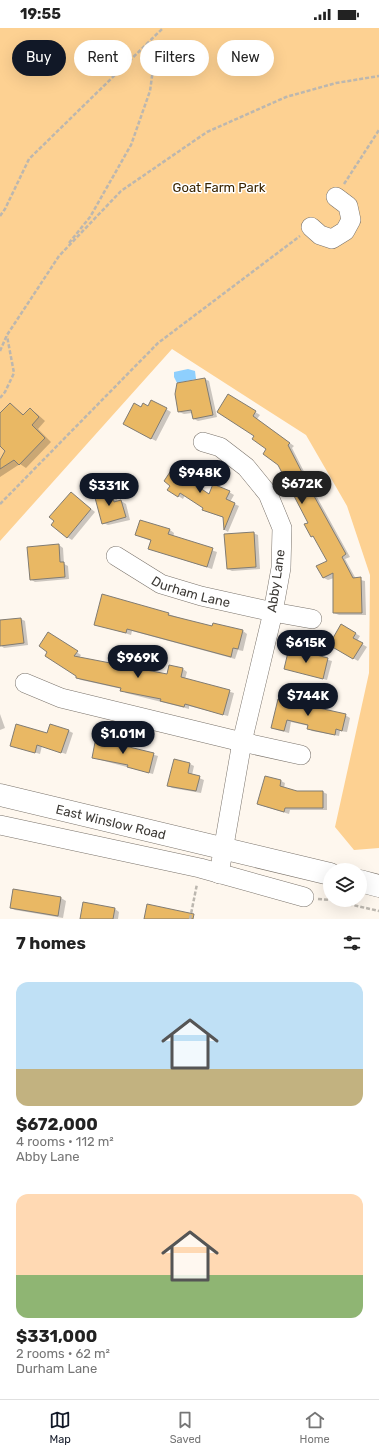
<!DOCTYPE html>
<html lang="en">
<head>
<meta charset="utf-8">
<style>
  body { margin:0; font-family:Rubik,sans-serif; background:#f6f6f6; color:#222; height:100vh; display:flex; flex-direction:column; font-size:15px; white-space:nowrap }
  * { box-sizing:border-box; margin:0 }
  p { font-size:13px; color:#767676 }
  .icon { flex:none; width:22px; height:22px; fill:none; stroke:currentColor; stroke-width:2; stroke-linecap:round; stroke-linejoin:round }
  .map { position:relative; height:891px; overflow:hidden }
  .drawer { display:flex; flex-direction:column; background:#fff; flex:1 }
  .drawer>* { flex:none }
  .banner { position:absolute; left:12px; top:12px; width:355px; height:36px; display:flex; gap:8px }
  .buttons { position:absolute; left:323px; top:835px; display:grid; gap:8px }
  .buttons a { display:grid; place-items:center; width:44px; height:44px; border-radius:50%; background:#fff; box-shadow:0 4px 16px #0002; font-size:20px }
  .price { position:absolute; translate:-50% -34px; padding:0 9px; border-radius:14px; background:#111827; color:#fff; font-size:13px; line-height:26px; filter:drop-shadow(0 1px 2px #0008) }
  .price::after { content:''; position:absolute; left:50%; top:24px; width:12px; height:9px; margin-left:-6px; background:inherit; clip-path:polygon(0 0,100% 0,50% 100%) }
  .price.current { background:#222; color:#fff }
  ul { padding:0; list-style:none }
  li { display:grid; align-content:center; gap:8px; height:212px; padding:0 16px }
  li span { display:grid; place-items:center; height:124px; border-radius:12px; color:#555 }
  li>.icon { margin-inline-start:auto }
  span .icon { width:72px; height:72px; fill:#fffc; stroke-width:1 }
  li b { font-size:17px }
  h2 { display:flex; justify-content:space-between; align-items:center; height:48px; padding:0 16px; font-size:17px }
  .chip { padding:0 14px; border-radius:18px; background:#fff; box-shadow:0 4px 16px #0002; font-size:14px; line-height:36px }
  .chip.current { background:#111827; color:#fff }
  .status { display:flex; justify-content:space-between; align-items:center; height:28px; padding:0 20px; background:#fff; direction:ltr }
  .status svg { height:11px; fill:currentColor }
  .menu { display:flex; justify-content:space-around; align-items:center; height:56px; border-top:1px solid #e0e0e0; background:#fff; font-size:11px; color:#767676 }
  .menu a { display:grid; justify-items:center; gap:2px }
  .menu .current { color:#111827 }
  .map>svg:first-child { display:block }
</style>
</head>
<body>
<div class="status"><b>19:55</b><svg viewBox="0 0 49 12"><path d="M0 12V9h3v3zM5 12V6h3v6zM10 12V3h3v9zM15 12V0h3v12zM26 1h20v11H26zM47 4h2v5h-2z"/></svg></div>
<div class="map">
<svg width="379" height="891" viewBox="0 0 379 891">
  <rect width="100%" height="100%" fill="#fef7ee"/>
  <polygon fill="#fdd192" points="0,0 379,0 379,820 354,822 335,799 369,645 370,547 347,478 306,407 172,321 0,513"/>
  <polygon fill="#8ecffd" points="188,341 195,343 196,351 177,355 174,349 174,344"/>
  <g fill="#0003">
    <polygon points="205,351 209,353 217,389 198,393 194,391 192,385 184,386 179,384"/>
    <polygon points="228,367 260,387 257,391 294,418 292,420 318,471 350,529 345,531 356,551 365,553 366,587 339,587 334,585 334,550 328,552 324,550 318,539 328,533 316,511 312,508 309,495 279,436 256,407"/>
    <polygon points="152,373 171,384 156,413 129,399 141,380 149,379"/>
    <polygon points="10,376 24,387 30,381 36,385 45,393 38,401 51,414 26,440 20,436 0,449 0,434 6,423 0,417 0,386"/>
    <polygon points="176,436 196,449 192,456 210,467 229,464 234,467 230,474 239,478 228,504 225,502 224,490 204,482 205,479 185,467 183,471 169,462 172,457"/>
    <polygon points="111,463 115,465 118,474 121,473 126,476 130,492 108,497 103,495"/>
    <polygon points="75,468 95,484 72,512 67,509"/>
    <polygon points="141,493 170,502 174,505 173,509 217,524 212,541 149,521 151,513 136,507"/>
    <polygon points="253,505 258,507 260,541 232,543 228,541"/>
    <polygon points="59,517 63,520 64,536 68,538 69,551 35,554 30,551"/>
    <polygon points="168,586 212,600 243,603 247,606 243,623 238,622 235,631 132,603 131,607 95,596"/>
    <polygon points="21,591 25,593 28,617 4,620 0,617 0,593"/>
    <polygon points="342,598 360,608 357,613 367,619 358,633 330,617"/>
    <polygon points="52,608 81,627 79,630 168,647 170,638 183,641 187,644 185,651 234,665 228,688 189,678 189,681 126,665 122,661 81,652 77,650 77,648"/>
    <polygon points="290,621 332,633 327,652 285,640"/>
    <polygon points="278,672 345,687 350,690 347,704 340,703 339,708 312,703 308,700 309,698 291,694 289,705 277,702 272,699"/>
    <polygon points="0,686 5,700 0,702"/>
    <polygon points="69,703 73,705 66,726 42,718 40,726 11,717 48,706"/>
    <polygon points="125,717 130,720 158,728 153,746 93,730"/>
    <polygon points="190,736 194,738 192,747 204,752 201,765 172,760 168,757"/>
    <polygon points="266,749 281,753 285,755 284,760 297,764 323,764 327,766 327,782 290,782 289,786 263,778 258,776"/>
    <polygon points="13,862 61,870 66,873 63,890 15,882 11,880"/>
    <polygon points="84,875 115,881 119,884 118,891 81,891"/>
  </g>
  <g fill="#e9b864" stroke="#817c73">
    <polygon points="205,350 213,387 193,391 191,382 178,384 175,366 177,355"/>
    <polygon points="228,366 256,383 253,388 290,415 288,417 314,468 346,526 342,529 353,550 361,549 362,585 333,585 333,545 323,550 316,538 327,533 313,508 311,509 304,496 308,495 278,437 263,426 266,421 252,411 254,408 217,384"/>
    <polygon points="151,372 167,380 151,411 123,396 134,375 141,379 143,375 148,378"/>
    <polygon points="10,375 23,387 30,380 39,389 32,397 45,410 19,437 14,432 0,441 0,432 5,423 0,418 0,385"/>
    <polygon points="176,435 192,446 188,452 209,466 213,456 230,463 226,471 235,475 224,502 223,489 202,482 203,480 180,465 178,469 167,462 170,458 164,453"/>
    <polygon points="111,462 114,474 121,472 126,489 102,496 94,466"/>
    <polygon points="71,464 91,481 67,510 51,497 54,493 49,489"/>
    <polygon points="140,492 170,501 168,506 213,520 207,539 148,521 151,512 135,507"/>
    <polygon points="254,504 256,539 227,541 224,506"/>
    <polygon points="59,516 60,534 64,534 65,549 30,552 27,519"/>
    <polygon points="102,566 169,585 168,587 212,598 213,595 243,602 238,621 233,620 231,629 127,601 126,605 94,597"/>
    <polygon points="21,590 24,615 0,618 0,592"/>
    <polygon points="341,596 356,605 353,610 363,615 353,631 329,617"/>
    <polygon points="48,604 78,623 74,628 167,646 169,637 183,640 181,649 230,662 223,687 185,676 184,679 160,673 161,671 120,663 121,660 76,650 76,648 45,628 47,624 39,618"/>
    <polygon points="289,620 328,630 323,651 284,641"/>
    <polygon points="278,671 346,686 342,703 336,701 335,707 307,701 308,697 287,692 284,703 271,700"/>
    <polygon points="16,696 47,705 50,696 69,702 61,725 37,717 35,725 10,718"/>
    <polygon points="96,709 126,716 125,718 154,725 149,745 127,739 128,737 92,730"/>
    <polygon points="174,731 190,735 188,745 200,748 196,763 167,758"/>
    <polygon points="265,748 281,752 280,758 297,763 323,763 323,780 285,780 284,784 257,776"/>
    <polygon points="13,861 61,869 58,888 10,880"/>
    <polygon points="83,874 115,880 113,891 80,891"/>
    <polygon points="147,876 194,886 193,891 144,891"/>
  </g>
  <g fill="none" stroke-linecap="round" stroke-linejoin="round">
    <defs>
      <g id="minor">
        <polyline points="311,199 320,207 332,211 345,203 351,192 348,178 336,169"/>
        <polyline points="203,414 220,419 246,439 268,466 282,500 281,540 273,584 242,714 219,846"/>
        <path id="s1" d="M116,528L161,556L201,568L273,584L312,591"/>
        <polyline points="25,655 61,670 242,714 301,727"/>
        <polyline points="0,797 200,840 304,869"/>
      </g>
      <g id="major">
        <path id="s2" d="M0,767L330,846"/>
        <polyline points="360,853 379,858"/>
      </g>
    </defs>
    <use href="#minor" stroke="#7a736b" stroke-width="20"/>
    <use href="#major" stroke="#7a736b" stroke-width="23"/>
    <g stroke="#bcb7af" stroke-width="2.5" stroke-dasharray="4 2" stroke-linecap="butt">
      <polyline points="344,156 379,102"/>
      <polyline points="0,188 5,181 29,131 163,0"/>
      <polyline points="69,215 90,189 131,117 150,63 154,34 146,16"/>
      <polyline points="0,323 7,307 59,228 121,163 207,104 286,69 336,55 379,48"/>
      <polyline points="0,370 5,364 14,345 7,308"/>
      <polyline points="0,476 158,315 300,208"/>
      <polyline points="318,871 330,872"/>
      <polyline points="331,872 379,883"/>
      <polyline points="190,891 197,856"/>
    </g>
    <use href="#minor" stroke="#fff" stroke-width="19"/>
    <use href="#major" stroke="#fff" stroke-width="22"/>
  </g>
  <g text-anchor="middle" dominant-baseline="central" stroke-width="3" stroke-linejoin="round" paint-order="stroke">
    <g font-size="13" fill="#392400" stroke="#fff">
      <text x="219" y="159">Goat Farm Park</text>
    </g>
    <g font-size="13" fill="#3d3a36" stroke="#fff">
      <text transform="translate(276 553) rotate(-82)">Abby Lane</text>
      <text stroke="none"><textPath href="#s1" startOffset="84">Durham Lane</textPath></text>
      <text stroke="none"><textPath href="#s2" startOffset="114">East Winslow Road</textPath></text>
    </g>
  </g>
</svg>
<div class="buttons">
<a><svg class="icon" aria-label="layers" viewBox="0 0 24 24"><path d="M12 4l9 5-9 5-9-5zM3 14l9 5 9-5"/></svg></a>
</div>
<b class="price" style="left:200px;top:466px">$948K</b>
<b class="price current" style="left:302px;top:477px">$672K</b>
<b class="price" style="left:109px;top:479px">$331K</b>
<b class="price" style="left:306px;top:636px">$615K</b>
<b class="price" style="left:138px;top:651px">$969K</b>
<b class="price" style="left:308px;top:689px">$744K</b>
<b class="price" style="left:123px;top:727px">$1.01M</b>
<div class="banner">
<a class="chip current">Buy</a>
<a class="chip">Rent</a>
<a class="chip">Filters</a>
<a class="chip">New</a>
</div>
</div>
<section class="drawer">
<h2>7 homes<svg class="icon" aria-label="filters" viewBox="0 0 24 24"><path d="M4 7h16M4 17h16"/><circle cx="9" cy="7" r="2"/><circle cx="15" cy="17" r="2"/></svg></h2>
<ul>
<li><span style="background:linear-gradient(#bfe0f5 70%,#c2b280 0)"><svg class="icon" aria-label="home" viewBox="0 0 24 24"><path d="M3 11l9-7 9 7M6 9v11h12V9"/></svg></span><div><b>$672,000</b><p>4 rooms · 112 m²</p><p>Abby Lane</p></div></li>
<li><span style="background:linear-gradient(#ffd9b3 65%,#8fb573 0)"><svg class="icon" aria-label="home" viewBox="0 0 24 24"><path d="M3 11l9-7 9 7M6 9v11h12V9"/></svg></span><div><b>$331,000</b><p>2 rooms · 62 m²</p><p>Durham Lane</p></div></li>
</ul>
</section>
<nav class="menu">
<a class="current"><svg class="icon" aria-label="map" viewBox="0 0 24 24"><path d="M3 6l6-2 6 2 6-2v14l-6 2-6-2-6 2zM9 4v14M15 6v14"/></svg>Map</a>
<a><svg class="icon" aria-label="saved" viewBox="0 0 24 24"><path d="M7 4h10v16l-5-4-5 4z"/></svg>Saved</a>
<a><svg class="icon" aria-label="home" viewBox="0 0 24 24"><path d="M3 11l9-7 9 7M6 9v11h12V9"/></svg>Home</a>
</nav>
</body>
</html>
